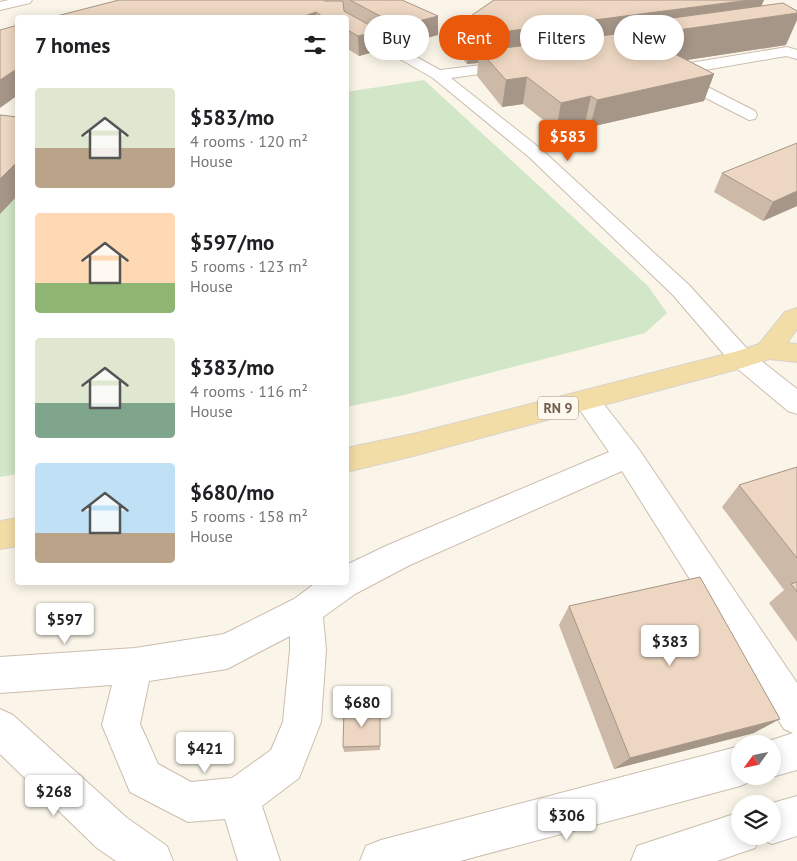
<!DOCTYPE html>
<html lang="en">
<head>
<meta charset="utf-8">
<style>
  body { margin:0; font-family:"PT Sans",sans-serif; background:#f6f6f6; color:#202124; height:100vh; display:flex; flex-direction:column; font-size:19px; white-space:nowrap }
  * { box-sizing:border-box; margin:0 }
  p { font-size:16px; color:#757577 }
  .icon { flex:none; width:28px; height:28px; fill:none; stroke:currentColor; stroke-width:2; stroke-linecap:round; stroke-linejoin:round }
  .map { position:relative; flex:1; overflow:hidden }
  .side { position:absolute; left:15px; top:15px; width:334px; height:570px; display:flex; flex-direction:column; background:#fff; border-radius:5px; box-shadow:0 2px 12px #0003 }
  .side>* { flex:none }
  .guide { position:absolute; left:364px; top:15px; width:358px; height:45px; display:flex; gap:10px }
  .needle { width:32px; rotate:237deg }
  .controls { position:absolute; left:731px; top:735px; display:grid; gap:10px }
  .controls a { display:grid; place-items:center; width:50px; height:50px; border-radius:50%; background:#fff; box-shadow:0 2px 12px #0003; font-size:25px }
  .price { position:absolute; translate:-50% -42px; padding:0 11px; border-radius:5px; background:#fff; color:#222; font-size:16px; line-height:32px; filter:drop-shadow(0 1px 2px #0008) }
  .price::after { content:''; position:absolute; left:50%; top:30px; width:15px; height:11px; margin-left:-8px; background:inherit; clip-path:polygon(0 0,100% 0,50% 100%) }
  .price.selected { background:#ea580c; color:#fff }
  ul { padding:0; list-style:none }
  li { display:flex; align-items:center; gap:15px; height:125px; padding:0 20px }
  li span { display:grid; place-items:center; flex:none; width:140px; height:100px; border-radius:5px; color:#555 }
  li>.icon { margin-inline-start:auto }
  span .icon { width:60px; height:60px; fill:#fffc; stroke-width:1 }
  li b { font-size:21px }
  h2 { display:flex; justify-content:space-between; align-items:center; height:60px; padding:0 20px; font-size:21px }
  .chip { padding:0 18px; border-radius:22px; background:#fff; box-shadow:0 2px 12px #0003; font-size:18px; line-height:45px }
  .chip.selected { background:#ea580c; color:#fff }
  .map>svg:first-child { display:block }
</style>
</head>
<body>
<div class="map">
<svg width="797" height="861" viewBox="0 0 797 861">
  <rect width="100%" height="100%" fill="#faf5e8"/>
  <g fill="#d2e7c7">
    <polygon points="424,80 648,286 667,313 645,333 404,395 346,407 346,92"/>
    <polygon points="17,186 17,474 0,477 0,204"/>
  </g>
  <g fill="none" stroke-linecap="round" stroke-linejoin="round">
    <defs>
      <g id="minor">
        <polygon points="9,0 32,0 30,3 0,10 0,2"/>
        <polygon points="346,18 440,70 515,61 520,62 522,65 520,68 515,69 451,78 541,149 689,285 751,353 797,389 797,414 788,411 733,365 673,295 529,157 433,78 346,28"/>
        <polygon points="787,47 797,50 797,59 786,56 682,74 755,111 757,115 755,119 749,120 661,75 658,72 661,69 666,67"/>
        <path d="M586,390L595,393L638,448L797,683V770L772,777L769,776H772V744H760L793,733L784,729L622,471L410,565L355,594L323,617L326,650L321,722L299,778L262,806L280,861H238L225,819L188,822L130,792L102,725L112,685L0,693V657L135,648L224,634L294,599L317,582H346V565L388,545L609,452L573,400L577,393ZM290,636V650L283,722L271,750L232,778L191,782L158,764L140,724L149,681L227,669Z"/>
        <polygon points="0,709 13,715 127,818 167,846 173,861 116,861 97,848 0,754"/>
        <polygon points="740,746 740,776 755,776 754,780 740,786 460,861 360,861 366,846 381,840"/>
        <polygon points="797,796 797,836 772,844 759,838 755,848 717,861 631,861 637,846 740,812 740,836 772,836 772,804 769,804"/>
      </g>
      <g id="major">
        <polygon points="797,308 797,329 787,343 797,344 797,362 769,359 742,368 413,456 346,472 346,448 413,434 738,351 759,344 785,312"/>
        <polygon points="18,518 18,546 0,549 0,521"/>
      </g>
    </defs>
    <use href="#minor" stroke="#ccbdaf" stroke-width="2"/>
    <use href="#major" stroke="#d8d2cd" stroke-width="2"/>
    <use href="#minor" fill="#fff" fill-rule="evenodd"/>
    <use href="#major" fill="#f3dda6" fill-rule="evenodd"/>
  </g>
  <g fill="#ccb9a7">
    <polygon points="119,0 402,0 438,35 399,45 380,35 381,50 359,56 346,48 346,18 49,18"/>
    <polygon points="762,6 786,45 687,60 714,74 704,101 590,127 585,123 556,130 523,104 502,107 477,76 478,63 467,64 457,52 459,24"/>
    <polygon points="722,173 797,206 763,221 714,192"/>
    <polygon points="797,467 797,642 769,603 784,590 722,507 739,485"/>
    <polygon points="569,606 754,733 614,769 559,625"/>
    <polygon points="380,713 380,750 344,752 343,747"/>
  </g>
  <g fill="#a69688">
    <polygon points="749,0 764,0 756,19 797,13 797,20 786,45 667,63 678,30 658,20 653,39 489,61 480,51 478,63 467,64 470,36"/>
    <polygon points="316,12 317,18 299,18"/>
    <polygon points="438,16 438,35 399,45 399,26"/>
    <polygon points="380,31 381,50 359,56 358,36"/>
    <polygon points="18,68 18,95 0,108 0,80"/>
    <polygon points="714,74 704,101 590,127 597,100"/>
    <polygon points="527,77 523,104 502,107 506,80"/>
    <polygon points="591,96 585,123 556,130 561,103"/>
    <polygon points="18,161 18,195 0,214 0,179"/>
    <polygon points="797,191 797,206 763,221 773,202"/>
    <polygon points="780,719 754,733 614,769 630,758"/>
  </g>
  <g fill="#edd7c2" stroke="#a69688">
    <polygon points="119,0 323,0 325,1 343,1 344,11 380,31 358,36 346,29 346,18 325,18 316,12 299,18 49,18"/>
    <polygon points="350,0 402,0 438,16 399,26"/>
    <polygon points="494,0 749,0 470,36 459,24"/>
    <polygon points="783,3 797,11 797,13 678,30 658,20"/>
    <polygon points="18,25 18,68 0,80 0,30"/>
    <polygon points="632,32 714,74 597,100 591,96 561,103 527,77 506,80 480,51"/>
    <polygon points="0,115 18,117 18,161 0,179"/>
    <polygon points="797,143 797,191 773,202 722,173"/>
    <polygon points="797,467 797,558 739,485"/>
    <polygon points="700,577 780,719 630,758 569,606"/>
    <polygon points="797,582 797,592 791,584"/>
    <polygon points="380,708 380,746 343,747 344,709"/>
  </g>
  <g text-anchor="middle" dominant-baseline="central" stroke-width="4" stroke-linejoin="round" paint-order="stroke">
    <rect fill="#fdf9ee" stroke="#9c8c7e" stroke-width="1" x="538" y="396.5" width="40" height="23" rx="4"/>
    <g font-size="14" font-weight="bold" fill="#725e4e">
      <text x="558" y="408">RN 9</text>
    </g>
  </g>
</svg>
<div class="controls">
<a><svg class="needle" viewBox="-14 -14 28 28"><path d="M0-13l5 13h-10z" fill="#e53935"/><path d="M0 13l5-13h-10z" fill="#757577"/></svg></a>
<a><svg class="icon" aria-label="layers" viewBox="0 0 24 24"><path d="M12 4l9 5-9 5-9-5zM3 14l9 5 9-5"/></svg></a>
</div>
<b class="price selected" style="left:568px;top:162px">$583</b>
<b class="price" style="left:65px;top:645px">$597</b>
<b class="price" style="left:670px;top:667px">$383</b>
<b class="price" style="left:362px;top:728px">$680</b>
<b class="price" style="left:205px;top:774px">$421</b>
<b class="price" style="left:54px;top:817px">$268</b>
<b class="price" style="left:567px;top:841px">$306</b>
<div class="guide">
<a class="chip">Buy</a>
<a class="chip selected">Rent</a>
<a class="chip">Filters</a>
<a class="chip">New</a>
</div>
<section class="side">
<h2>7 homes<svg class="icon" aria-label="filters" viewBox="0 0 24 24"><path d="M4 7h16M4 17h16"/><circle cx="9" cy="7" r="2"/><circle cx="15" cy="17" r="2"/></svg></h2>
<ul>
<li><span style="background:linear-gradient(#dfe7d0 60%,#b9a48a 0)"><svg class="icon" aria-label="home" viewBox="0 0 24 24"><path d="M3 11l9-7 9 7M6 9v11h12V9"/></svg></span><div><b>$583/mo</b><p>4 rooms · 120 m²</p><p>House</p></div></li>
<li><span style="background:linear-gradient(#ffd9b3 70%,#8fb573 0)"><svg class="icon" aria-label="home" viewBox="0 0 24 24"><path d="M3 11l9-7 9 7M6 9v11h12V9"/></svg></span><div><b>$597/mo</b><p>5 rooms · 123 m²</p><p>House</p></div></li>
<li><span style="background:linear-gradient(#dfe7d0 65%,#7fa58c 0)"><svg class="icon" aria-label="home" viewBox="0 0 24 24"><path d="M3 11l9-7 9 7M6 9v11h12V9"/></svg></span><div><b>$383/mo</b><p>4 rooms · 116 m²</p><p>House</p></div></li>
<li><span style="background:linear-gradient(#bfe0f5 70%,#b9a48a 0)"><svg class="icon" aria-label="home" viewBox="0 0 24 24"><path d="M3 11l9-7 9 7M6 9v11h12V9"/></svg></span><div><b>$680/mo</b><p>5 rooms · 158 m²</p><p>House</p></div></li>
</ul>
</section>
</div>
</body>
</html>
